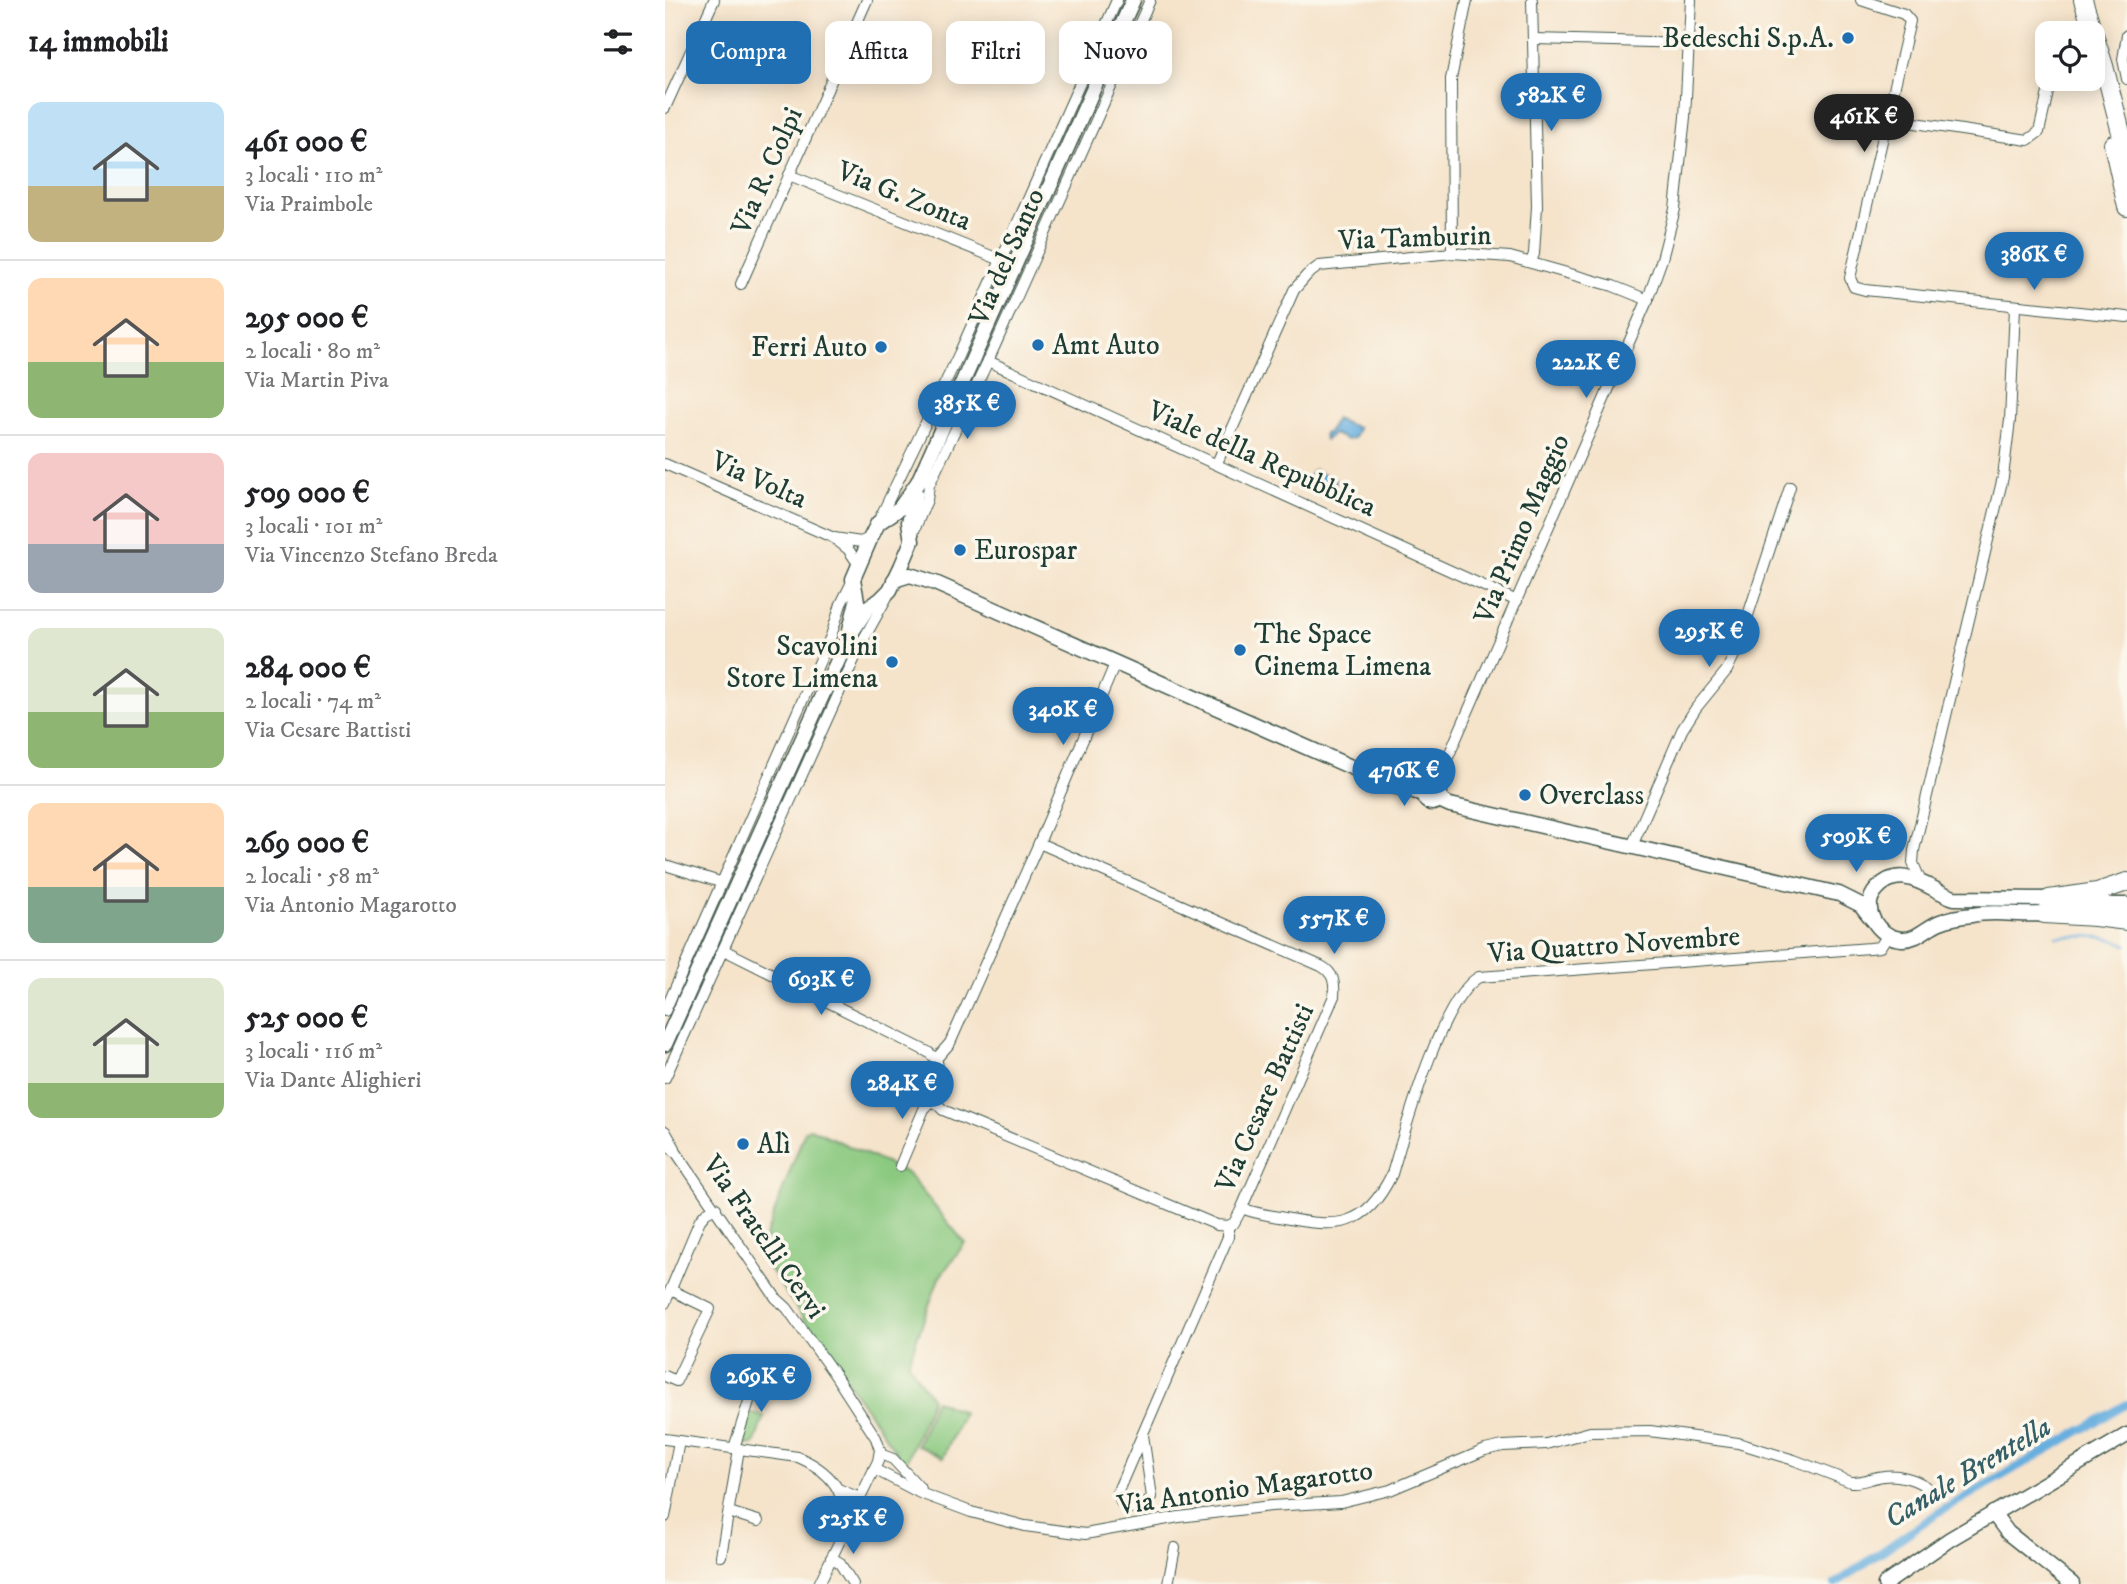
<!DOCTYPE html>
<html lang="it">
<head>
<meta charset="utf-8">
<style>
  body { margin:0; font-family:"IM FELL DW Pica",serif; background:#f6f6f6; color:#202124; height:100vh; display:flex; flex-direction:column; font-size:26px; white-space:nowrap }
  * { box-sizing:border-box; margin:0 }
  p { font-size:23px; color:#757577 }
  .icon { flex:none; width:38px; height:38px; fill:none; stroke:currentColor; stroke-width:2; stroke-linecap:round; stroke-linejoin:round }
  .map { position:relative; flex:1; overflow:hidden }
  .drawer { display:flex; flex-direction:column; background:#fff; width:665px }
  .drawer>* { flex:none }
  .top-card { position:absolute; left:21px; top:21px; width:665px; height:63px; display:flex; gap:14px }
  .tools { position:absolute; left:1370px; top:21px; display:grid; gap:14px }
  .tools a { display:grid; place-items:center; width:70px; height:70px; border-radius:14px; background:#fff; box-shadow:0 4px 18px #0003; font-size:35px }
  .price { position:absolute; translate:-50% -60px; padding:0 16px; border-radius:24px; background:#1f6fb2; color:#fff; font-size:23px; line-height:46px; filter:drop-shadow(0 2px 4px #0008) }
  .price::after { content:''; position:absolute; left:50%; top:42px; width:21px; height:16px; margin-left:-10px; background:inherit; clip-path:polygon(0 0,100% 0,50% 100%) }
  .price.selected { background:#222; color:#fff }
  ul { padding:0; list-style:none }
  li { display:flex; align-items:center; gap:21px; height:175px; padding:0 28px }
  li+li { border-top:2px solid #e0e0e0 }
  li span { display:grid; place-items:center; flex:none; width:196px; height:140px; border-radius:14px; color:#555 }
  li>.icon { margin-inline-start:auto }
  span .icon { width:84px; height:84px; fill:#fffc; stroke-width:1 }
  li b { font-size:30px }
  h2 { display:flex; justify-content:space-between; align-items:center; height:84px; padding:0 28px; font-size:30px }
  .chip { padding:0 24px; border-radius:14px; background:#fff; box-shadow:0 4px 18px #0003; font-size:24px; line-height:63px }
  .chip.selected { background:#1f6fb2; color:#fff }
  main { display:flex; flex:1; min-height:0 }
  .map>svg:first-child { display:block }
</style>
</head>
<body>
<main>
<section class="drawer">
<h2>14 immobili<svg class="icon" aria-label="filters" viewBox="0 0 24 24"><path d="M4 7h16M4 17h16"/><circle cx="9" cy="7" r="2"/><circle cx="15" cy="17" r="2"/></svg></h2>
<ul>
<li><span style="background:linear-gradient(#bfe0f5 60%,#c2b280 0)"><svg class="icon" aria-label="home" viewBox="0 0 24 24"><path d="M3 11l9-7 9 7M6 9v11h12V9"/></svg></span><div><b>461 000 €</b><p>3 locali · 110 m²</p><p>Via Praimbole</p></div></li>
<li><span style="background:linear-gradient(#ffd9b3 60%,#8fb573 0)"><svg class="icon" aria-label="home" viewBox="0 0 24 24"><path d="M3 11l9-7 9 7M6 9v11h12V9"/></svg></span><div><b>295 000 €</b><p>2 locali · 80 m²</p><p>Via Martin Piva</p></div></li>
<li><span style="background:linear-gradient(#f6c9c9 65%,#9aa5b1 0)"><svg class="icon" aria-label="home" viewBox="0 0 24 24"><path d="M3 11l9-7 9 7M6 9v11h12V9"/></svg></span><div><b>509 000 €</b><p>3 locali · 101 m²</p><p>Via Vincenzo Stefano Breda</p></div></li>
<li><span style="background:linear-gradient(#dfe7d0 60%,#8fb573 0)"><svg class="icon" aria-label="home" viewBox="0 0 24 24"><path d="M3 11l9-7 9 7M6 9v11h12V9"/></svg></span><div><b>284 000 €</b><p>2 locali · 74 m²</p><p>Via Cesare Battisti</p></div></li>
<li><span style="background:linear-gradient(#ffd9b3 60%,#7fa58c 0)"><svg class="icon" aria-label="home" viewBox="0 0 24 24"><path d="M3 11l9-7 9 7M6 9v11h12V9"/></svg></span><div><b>269 000 €</b><p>2 locali · 58 m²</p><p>Via Antonio Magarotto</p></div></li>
<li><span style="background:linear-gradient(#dfe7d0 75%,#8fb573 0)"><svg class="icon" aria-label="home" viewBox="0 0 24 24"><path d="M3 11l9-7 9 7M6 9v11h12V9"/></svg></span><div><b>525 000 €</b><p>3 locali · 116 m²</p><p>Via Dante Alighieri</p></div></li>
</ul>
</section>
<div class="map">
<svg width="1462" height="1584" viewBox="0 0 1462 1584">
  <rect width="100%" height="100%" fill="#fbf7ec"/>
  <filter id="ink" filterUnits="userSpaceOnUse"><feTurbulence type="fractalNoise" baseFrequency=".0143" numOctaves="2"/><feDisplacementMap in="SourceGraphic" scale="14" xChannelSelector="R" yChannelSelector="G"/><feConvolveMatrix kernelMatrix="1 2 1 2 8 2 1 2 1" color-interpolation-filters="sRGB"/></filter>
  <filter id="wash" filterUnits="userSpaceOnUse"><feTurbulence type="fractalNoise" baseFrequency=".00686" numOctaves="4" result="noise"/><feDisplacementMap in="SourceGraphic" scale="28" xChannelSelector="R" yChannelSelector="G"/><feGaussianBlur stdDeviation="1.57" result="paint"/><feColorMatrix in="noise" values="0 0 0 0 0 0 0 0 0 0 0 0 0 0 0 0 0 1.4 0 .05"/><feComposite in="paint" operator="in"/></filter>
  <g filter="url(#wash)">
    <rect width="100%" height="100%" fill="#f5e3ca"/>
    <g fill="#8bc980" stroke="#55835a" stroke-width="2">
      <polygon points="145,1128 242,1173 300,1243 274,1278 243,1363 267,1399 240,1465 94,1254 140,1131"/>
      <polygon points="270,1400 298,1412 278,1458 252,1445"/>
      <polygon points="83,1412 99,1416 89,1445 80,1444 76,1436"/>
    </g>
    <g fill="#68afdf" stroke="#44768a" stroke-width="2">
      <polygon points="670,419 693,428 689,438 682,440 669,434 660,440 659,434 664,432"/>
      <polygon points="649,470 671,480 670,485 663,486 643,478"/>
    </g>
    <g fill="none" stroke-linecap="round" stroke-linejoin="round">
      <path stroke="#68afdf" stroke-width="2.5" d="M1391,937C1415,936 1440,934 1462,945"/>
      <polyline stroke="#68afdf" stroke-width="8" points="1170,1584 1271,1514 1462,1404"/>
    </g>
  </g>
  <g filter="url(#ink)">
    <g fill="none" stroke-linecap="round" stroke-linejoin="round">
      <defs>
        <g id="street">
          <polyline points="1196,0 1239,14 1245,21 1185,278 1189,287 1200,290 1462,317"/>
          <polyline points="1462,35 1458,59 1462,79"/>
          <polyline points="869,39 1025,43"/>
          <polyline points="0,108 49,0"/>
          <polyline points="1224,116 1237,121 1363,140 1374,132 1386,79"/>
          <polyline points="124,175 336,260"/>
          <polyline points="787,253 786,79 802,0"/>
          <polyline points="866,262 869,254 872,206 867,0"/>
          <polyline points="76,284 202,0"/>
          <polyline points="323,361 852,601"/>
          <polyline points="552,463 629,290 642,275 654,266 787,253 845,257 948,286 983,300"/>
          <polyline points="0,464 169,538 183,549 194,565"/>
          <polyline points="214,520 294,354 452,0"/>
          <polyline points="248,533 262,500 264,485 323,361 485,0"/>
          <polyline points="169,538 196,542 206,537"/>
          <polyline points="770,787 982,301 997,259 1010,209 1020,117 1026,0"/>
          <path d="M374,843L656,966C669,973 670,983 669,996L575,1212L569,1223L563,1226"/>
          <polyline points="967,846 1017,730 1031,708 1062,670 1072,649 1125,487"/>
          <polyline points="0,865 55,882"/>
          <polyline points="1256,882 1248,863 1249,850 1338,477 1345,420 1350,307"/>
          <polyline points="59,950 263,1052 271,1059"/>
          <polyline points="0,1011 166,636 176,604 188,580"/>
          <polyline points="271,1059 285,1043 374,843 450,664"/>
          <polyline points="0,1078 197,642 222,597"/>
          <polyline points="268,1100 278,1110 552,1225 563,1226"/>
          <path d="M268,1100C266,1086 277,1072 271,1059"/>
          <polyline points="0,1131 10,1148"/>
          <polyline points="0,1142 11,1152 111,1298 122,1308 170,1375 211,1438 215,1450 213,1461 154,1584"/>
          <polyline points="235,1166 259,1109 268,1100"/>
          <path d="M577,1208C590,1214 605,1215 619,1218C672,1228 700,1229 727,1174C740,1130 776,998 814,977L1205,948L1215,947L1222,936"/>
          <polyline points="0,1303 35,1220 41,1213 51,1208"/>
          <polyline points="0,1376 11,1381 45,1309 6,1290"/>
          <polyline points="478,1435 487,1497 480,1506 466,1508 456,1502 453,1491 563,1237 563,1226"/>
          <path d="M0,1439L133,1457C149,1464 165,1474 173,1490C177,1500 178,1507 188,1514"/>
          <polyline points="69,1448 94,1370"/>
          <polyline points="215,1454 228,1459 256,1489"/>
          <path d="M209,1469L255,1493L306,1512L360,1526L420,1534L514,1517L606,1506L676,1502L725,1490L820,1450L838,1446L881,1444L925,1432L985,1431L1073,1443L1129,1460L1186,1482C1198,1483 1207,1477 1219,1476C1233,1474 1250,1479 1262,1487"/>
          <polyline points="173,1489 195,1498"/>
          <polyline points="64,1512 93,1521"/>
          <polyline points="0,1517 14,1441"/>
          <polyline points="56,1556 74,1449"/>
          <polyline points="166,1558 174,1562 188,1584"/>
          <polyline points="503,1584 510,1548"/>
        </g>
        <g id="secondary">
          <polyline points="229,580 245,575 270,583 729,786 759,794"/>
          <polyline points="183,638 192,601 188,579 206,537 213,523 235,508 253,482 468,0"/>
          <circle cx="767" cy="795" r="8"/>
          <polyline points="774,800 785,805 1174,894 1196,905 1207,919"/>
          <path d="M1422,906L1384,899L1289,898C1263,889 1237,862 1212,889C1194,908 1213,938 1237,939C1252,940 1262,927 1275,922C1285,918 1296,916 1307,915C1329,910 1354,916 1377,914C1391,913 1405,908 1419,906C1433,904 1448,905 1462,905"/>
          <polyline points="0,1044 183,638 203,607 215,600 225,590 236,567 247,541 244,522 251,494"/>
          <polyline points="1328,1513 1343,1533 1407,1584"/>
          <polyline points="1220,1584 1285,1539 1462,1435"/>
        </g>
        <g id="highway">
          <polyline points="1418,0 1439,66 1462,156"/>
          <polyline points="1448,144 1462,207"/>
          <polyline points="1384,899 1432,892 1462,882"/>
          <polyline points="1379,914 1430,917 1462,921"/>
        </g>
      </defs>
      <use href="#street" stroke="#3f564a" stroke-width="12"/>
      <use href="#secondary" stroke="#3f564a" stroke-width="17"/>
      <use href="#highway" stroke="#3f564a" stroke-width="20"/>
      <use href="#street" stroke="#fff" stroke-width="10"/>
      <use href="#secondary" stroke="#fff" stroke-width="14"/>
      <use href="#highway" stroke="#fff" stroke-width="18"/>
    </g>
  </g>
  <g fill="#1f6fb2" stroke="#fbf7ec" stroke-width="2.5">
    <circle cx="1183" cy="38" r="7"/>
    <circle cx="373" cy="345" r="7"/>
    <circle cx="216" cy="347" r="7"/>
    <circle cx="295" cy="550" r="7"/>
    <circle cx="575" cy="650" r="7"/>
    <circle cx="227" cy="662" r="7"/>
    <circle cx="860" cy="795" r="7"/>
    <circle cx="78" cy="1144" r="7"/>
  </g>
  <g text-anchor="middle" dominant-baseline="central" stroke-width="7" stroke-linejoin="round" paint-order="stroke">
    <g font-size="28" fill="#1f3d34" stroke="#fbf7ec" text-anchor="start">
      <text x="1169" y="38" text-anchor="end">Bedeschi S.p.A.</text>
      <text x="387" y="345">Amt Auto</text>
      <text x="202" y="347" text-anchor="end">Ferri Auto</text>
      <text x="309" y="550">Eurospar</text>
      <text x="589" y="634">The Space<tspan x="589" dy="32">Cinema Limena</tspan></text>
      <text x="213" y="646" text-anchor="end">Scavolini<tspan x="213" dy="32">Store Limena</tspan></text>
      <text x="874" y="795">Overclass</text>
      <text x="92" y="1144">Alì</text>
    </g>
    <g font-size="28" fill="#1f3d34" stroke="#fbf7ec">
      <text transform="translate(102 171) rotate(-66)">Via R. Colpi</text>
      <text transform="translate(239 196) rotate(22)">Via G. Zonta</text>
      <text transform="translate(750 238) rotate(-2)">Via Tamburin</text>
      <text transform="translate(342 257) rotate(-66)">Via del Santo</text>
      <text transform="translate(597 459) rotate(24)">Viale della Repubblica</text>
      <text transform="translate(94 480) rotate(24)">Via Volta</text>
      <text transform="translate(857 529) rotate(-67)">Via Primo Maggio</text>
      <text transform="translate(949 945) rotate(-4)">Via Quattro Novembre</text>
      <text transform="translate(600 1098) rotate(-66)">Via Cesare Battisti</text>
      <text transform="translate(99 1237) rotate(55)">Via Fratelli Cervi</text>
      <text transform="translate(580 1488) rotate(-8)">Via Antonio Magarotto</text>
    </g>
    <g font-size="30" font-style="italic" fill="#355f67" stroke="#fbf7ec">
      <text transform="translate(1303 1473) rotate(-31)">Canale Brentella</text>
    </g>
  </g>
</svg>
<div class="tools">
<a><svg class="icon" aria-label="locate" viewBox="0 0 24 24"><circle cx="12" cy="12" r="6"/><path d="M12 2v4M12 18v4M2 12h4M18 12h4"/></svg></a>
</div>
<b class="price" style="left:886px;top:133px">582K €</b>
<b class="price selected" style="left:1199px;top:154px">461K €</b>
<b class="price" style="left:1369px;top:292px">386K €</b>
<b class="price" style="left:921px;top:400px">222K €</b>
<b class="price" style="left:302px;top:441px">385K €</b>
<b class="price" style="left:1044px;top:669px">295K €</b>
<b class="price" style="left:398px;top:747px">340K €</b>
<b class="price" style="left:739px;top:808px">476K €</b>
<b class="price" style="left:1191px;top:874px">509K €</b>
<b class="price" style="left:669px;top:956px">557K €</b>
<b class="price" style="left:156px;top:1017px">693K €</b>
<b class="price" style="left:237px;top:1121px">284K €</b>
<b class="price" style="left:96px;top:1414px">269K €</b>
<b class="price" style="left:188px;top:1556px">525K €</b>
<div class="top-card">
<a class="chip selected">Compra</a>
<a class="chip">Affitta</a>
<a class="chip">Filtri</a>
<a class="chip">Nuovo</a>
</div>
</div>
</main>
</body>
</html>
